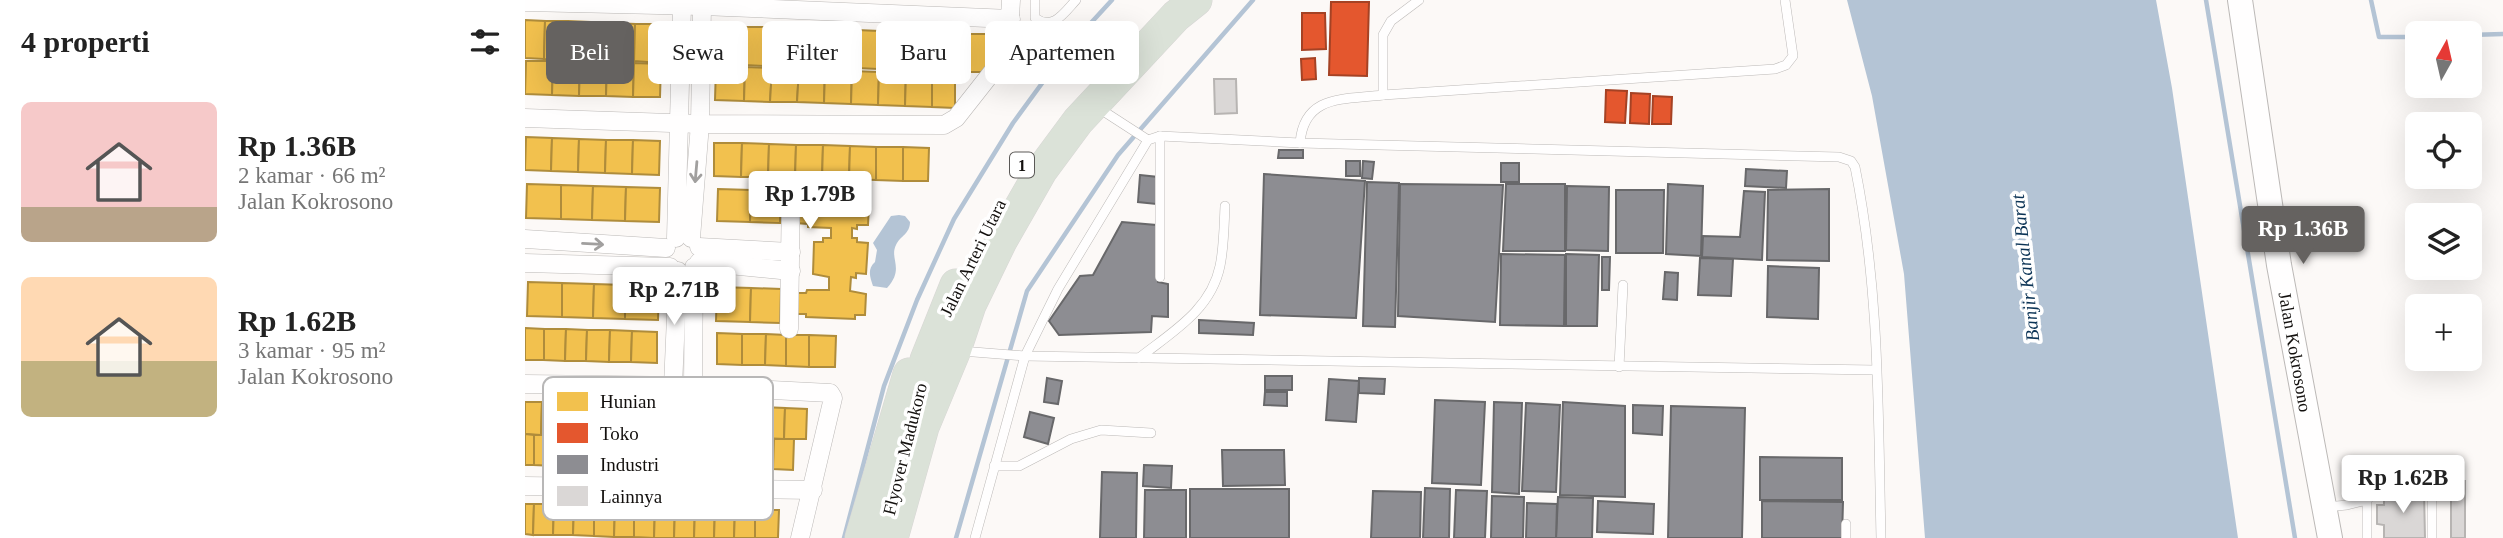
<!DOCTYPE html>
<html lang="id">
<head>
<meta charset="utf-8">
<style>
  body { margin:0; font-family:Georgia,serif; background:#f6f6f6; color:#222; height:100vh; display:flex; flex-direction:column; font-size:26px; white-space:nowrap }
  * { box-sizing:border-box; margin:0 }
  p { font-size:23px; color:#767676 }
  .icon { flex:none; width:38px; height:38px; fill:none; stroke:currentColor; stroke-width:2; stroke-linecap:round; stroke-linejoin:round }
  .map { position:relative; flex:1; overflow:hidden }
  .side { display:flex; flex-direction:column; background:#fff; width:525px }
  .side>* { flex:none }
  .top-card { position:absolute; left:21px; top:21px; width:665px; height:63px; display:flex; gap:14px }
  .needle { width:46px; rotate:8deg }
  .buttons { position:absolute; left:1880px; top:21px; display:grid; gap:14px }
  .buttons a { display:grid; place-items:center; width:77px; height:77px; border-radius:10px; background:#fff; box-shadow:0 7px 28px #0002; font-size:35px }
  .price { position:absolute; translate:-50% -60px; padding:0 16px; border-radius:7px; background:#fff; color:#222; font-size:23px; line-height:46px; filter:drop-shadow(0 2px 4px #0008) }
  .price::after { content:''; position:absolute; left:50%; top:42px; width:21px; height:16px; margin-left:-10px; background:inherit; clip-path:polygon(0 0,100% 0,50% 100%) }
  .price.on { background:#656260; color:#fff }
  ul { padding:0; list-style:none }
  li { display:flex; align-items:center; gap:21px; height:175px; padding:0 21px }
  li span { display:grid; place-items:center; flex:none; width:196px; height:140px; border-radius:10px; color:#555 }
  li>.icon { margin-inline-start:auto }
  span .icon { width:84px; height:84px; fill:#fffc; stroke-width:1 }
  li b { font-size:30px }
  h2 { display:flex; justify-content:space-between; align-items:center; height:84px; padding:0 21px; font-size:30px }
  .tag { padding:0 24px; border-radius:10px; background:#fff; box-shadow:0 7px 28px #0002; font-size:24px; line-height:63px }
  .tag.on { background:#656260; color:#fff }
  main { display:flex; flex:1; min-height:0 }
  .map>svg:first-child { display:block }
</style>
</head>
<body>
<main>
<section class="side">
<h2>4 properti<svg class="icon" aria-label="filters" viewBox="0 0 24 24"><path d="M4 7h16M4 17h16"/><circle cx="9" cy="7" r="2"/><circle cx="15" cy="17" r="2"/></svg></h2>
<ul>
<li><span style="background:linear-gradient(#f6c9c9 75%,#b9a48a 0)"><svg class="icon" aria-label="home" viewBox="0 0 24 24"><path d="M3 11l9-7 9 7M6 9v11h12V9"/></svg></span><div><b>Rp 1.36B</b><p>2 kamar · 66 m²</p><p>Jalan Kokrosono</p></div></li>
<li><span style="background:linear-gradient(#ffd9b3 60%,#c2b280 0)"><svg class="icon" aria-label="home" viewBox="0 0 24 24"><path d="M3 11l9-7 9 7M6 9v11h12V9"/></svg></span><div><b>Rp 1.62B</b><p>3 kamar · 95 m²</p><p>Jalan Kokrosono</p></div></li>
</ul>
</section>
<div class="map">
<svg width="1978" height="538" viewBox="0 0 1978 538">
  <rect width="100%" height="100%" fill="#fcf9f7"/>
  <g fill="#b4c4d5">
    <polygon points="1322,0 1631,0 1647,88 1713,538 1400,538 1379,274 1347,96"/>
    <path d="M374,215L380,216L385,222C385,234 375,236 371,245C364,259 380,268 362,288L348,286C345,277 342,269 350,262L352,250L348,243L366,216Z"/>
  </g>
  <g fill="#f2c14e" stroke="#af8c3b" stroke-width="2">
    <polygon points="0,20 20,21 19,59 0,58"/>
    <polygon points="20,21 43,21 42,60 19,59"/>
    <polygon points="43,21 65,22 64,60 42,60"/>
    <polygon points="65,22 87,23 86,61 64,60"/>
    <polygon points="87,23 110,24 109,61 86,61"/>
    <polygon points="110,24 136,24 135,63 109,61"/>
    <polygon points="192,26 220,27 219,65 191,64"/>
    <polygon points="220,27 242,27 241,66 219,65"/>
    <polygon points="242,27 265,28 263,66 241,66"/>
    <polygon points="265,28 287,29 286,67 263,66"/>
    <polygon points="287,29 309,29 308,68 286,67"/>
    <polygon points="309,29 332,30 331,68 308,68"/>
    <polygon points="332,30 354,31 353,69 331,68"/>
    <polygon points="354,31 376,32 375,70 353,69"/>
    <polygon points="376,32 399,32 398,70 375,70"/>
    <polygon points="399,32 421,33 420,71 398,70"/>
    <polygon points="421,33 444,34 443,72 420,71"/>
    <polygon points="444,34 470,34 469,58 460,72 443,72"/>
    <polygon points="1,61 28,61 27,95 0,94"/>
    <polygon points="28,61 55,62 54,96 27,95"/>
    <polygon points="55,62 82,63 81,96 54,96"/>
    <polygon points="82,63 109,63 108,97 81,96"/>
    <polygon points="109,63 136,64 135,97 108,97"/>
    <polygon points="191,67 220,67 219,101 190,100"/>
    <polygon points="220,67 247,68 245,102 219,101"/>
    <polygon points="247,68 274,69 272,102 245,102"/>
    <polygon points="274,69 300,70 299,103 272,102"/>
    <polygon points="300,70 327,71 326,104 299,103"/>
    <polygon points="327,71 354,72 353,105 326,104"/>
    <polygon points="354,72 381,72 380,106 353,105"/>
    <polygon points="381,72 407,73 407,107 380,106"/>
    <polygon points="407,73 430,74 430,108 407,107"/>
    <polygon points="1,137 27,138 26,171 0,170"/>
    <polygon points="27,138 54,139 53,172 26,171"/>
    <polygon points="54,139 81,140 80,173 53,172"/>
    <polygon points="81,140 108,140 107,174 80,173"/>
    <polygon points="108,140 135,141 134,175 107,174"/>
    <polygon points="189,143 217,143 216,177 189,176"/>
    <polygon points="217,143 244,144 243,177 216,177"/>
    <polygon points="244,144 271,145 270,178 243,177"/>
    <polygon points="271,145 298,145 297,179 270,178"/>
    <polygon points="298,145 325,146 324,179 297,179"/>
    <polygon points="325,146 351,147 351,180 324,179"/>
    <polygon points="351,147 378,147 378,181 351,180"/>
    <polygon points="378,147 404,148 403,181 378,181"/>
    <polygon points="2,184 36,185 36,219 1,218"/>
    <polygon points="36,185 68,186 67,220 36,219"/>
    <polygon points="68,186 101,187 100,221 67,220"/>
    <polygon points="101,187 135,188 134,222 100,221"/>
    <polygon points="193,189 226,190 225,222 192,221"/>
    <polygon points="226,190 256,191 255,223 225,222"/>
    <polygon points="284,199 333,200 332,204 344,204 343,225 332,225 332,229 327,228 327,238 332,238 332,242 343,243 341,274 331,273 331,278 326,277 325,291 341,294 340,315 330,315 330,319 281,317 281,314 268,314 269,293 281,293 282,290 304,290 304,277 288,274 289,242 298,242 298,238 306,238 306,228 283,227 283,224 271,223 272,202 284,202"/>
    <polygon points="3,282 37,283 37,317 2,316"/>
    <polygon points="37,283 69,284 68,318 37,317"/>
    <polygon points="69,284 100,285 100,319 68,318"/>
    <polygon points="100,285 134,285 133,320 100,319"/>
    <polygon points="192,287 226,288 225,322 191,321"/>
    <polygon points="226,288 256,289 255,323 225,322"/>
    <polygon points="0,328 19,329 19,360 0,360"/>
    <polygon points="19,329 41,329 40,361 19,360"/>
    <polygon points="41,329 62,330 61,361 40,361"/>
    <polygon points="62,330 85,330 84,362 61,361"/>
    <polygon points="85,330 107,331 106,362 84,362"/>
    <polygon points="107,331 132,332 132,363 106,362"/>
    <polygon points="192,333 217,334 217,365 192,364"/>
    <polygon points="217,334 241,334 240,365 217,365"/>
    <polygon points="241,334 261,335 261,366 240,365"/>
    <polygon points="261,335 284,335 284,367 261,366"/>
    <polygon points="284,335 311,336 310,367 284,367"/>
    <polygon points="0,402 17,402 16,435 0,434"/>
    <polygon points="17,402 40,403 39,435 16,435"/>
    <polygon points="237,407 260,408 259,439 236,438"/>
    <polygon points="260,408 282,409 281,439 259,439"/>
    <polygon points="0,434 9,435 9,465 0,465"/>
    <polygon points="9,435 29,435 29,466 9,465"/>
    <polygon points="229,438 249,439 248,469 228,469"/>
    <polygon points="249,439 269,439 268,470 248,469"/>
    <polygon points="0,504 9,504 8,535 0,534"/>
    <polygon points="9,504 29,504 28,535 8,535"/>
    <polygon points="29,504 49,505 48,535 28,535"/>
    <polygon points="49,505 69,505 69,536 48,535"/>
    <polygon points="69,505 90,506 89,537 69,536"/>
    <polygon points="90,506 109,507 109,537 89,537"/>
    <polygon points="109,507 130,507 129,538 109,537"/>
    <polygon points="130,507 150,507 149,538 129,538"/>
    <polygon points="150,507 170,508 169,538 149,538"/>
    <polygon points="170,508 190,508 189,538 169,538"/>
    <polygon points="190,508 210,509 209,538 189,538"/>
    <polygon points="210,509 230,510 230,538 209,538"/>
    <polygon points="230,510 254,510 253,538 230,538"/>
  </g>
  <g fill="#e4572e" stroke="#a54224" stroke-width="2">
    <polygon points="806,2 844,2 842,76 804,75"/>
    <polygon points="777,13 800,13 801,49 777,50"/>
    <polygon points="790,58 791,79 777,80 776,59"/>
    <polygon points="1081,90 1102,91 1100,123 1080,122"/>
    <polygon points="1106,93 1125,94 1124,124 1105,123"/>
    <polygon points="1128,96 1147,97 1146,124 1127,124"/>
  </g>
  <g fill="#8d8d92" stroke="#68686a" stroke-width="2">
    <polygon points="754,150 778,150 778,158 753,158"/>
    <rect x="821" y="161" width="14" height="15"/>
    <polygon points="838,161 849,162 847,179 837,178"/>
    <rect x="976" y="163" width="18" height="19"/>
    <polygon points="1221,169 1262,171 1261,188 1220,186"/>
    <polygon points="739,174 840,181 831,318 735,315"/>
    <polygon points="615,175 633,177 631,204 613,202"/>
    <polygon points="842,182 874,183 870,327 838,326"/>
    <polygon points="875,184 978,185 970,322 873,316"/>
    <polygon points="981,184 1040,184 1040,251 978,251"/>
    <polygon points="1143,184 1178,186 1176,256 1141,254"/>
    <polygon points="1042,186 1084,187 1083,251 1041,250"/>
    <polygon points="1304,189 1304,261 1242,260 1243,190"/>
    <polygon points="1091,190 1139,190 1138,253 1091,253"/>
    <polygon points="1219,191 1240,192 1237,260 1177,257 1178,236 1215,237"/>
    <polygon points="597,222 631,225 633,282 643,284 643,317 627,316 626,332 534,335 524,321 555,276 568,275"/>
    <polygon points="976,254 1040,255 1039,326 975,325"/>
    <polygon points="1041,254 1074,255 1072,326 1041,326"/>
    <polygon points="1077,257 1085,257 1084,290 1077,290"/>
    <polygon points="1175,258 1208,259 1206,296 1173,295"/>
    <polygon points="1243,266 1294,268 1293,319 1242,317"/>
    <polygon points="1140,272 1153,273 1152,300 1138,299"/>
    <polygon points="674,320 729,323 728,335 674,333"/>
    <rect x="740" y="376" width="27" height="14"/>
    <polygon points="522,378 537,381 533,404 519,402"/>
    <polygon points="834,378 860,379 859,394 834,393"/>
    <polygon points="804,379 834,381 831,422 801,420"/>
    <polygon points="740,392 762,392 762,406 739,405"/>
    <polygon points="910,400 960,402 956,485 907,483"/>
    <polygon points="969,402 997,403 994,494 967,492"/>
    <polygon points="1038,402 1100,406 1100,497 1035,495"/>
    <polygon points="1001,403 1035,405 1031,492 997,491"/>
    <polygon points="1108,405 1138,406 1137,435 1108,433"/>
    <polygon points="1146,406 1220,408 1217,538 1143,538"/>
    <polygon points="505,412 529,418 523,444 499,437"/>
    <polygon points="697,450 759,450 760,485 698,486"/>
    <polygon points="1235,457 1317,458 1317,500 1235,500"/>
    <polygon points="619,465 647,466 646,488 618,486"/>
    <polygon points="577,472 612,473 611,538 575,538"/>
    <polygon points="900,488 925,489 924,538 898,538"/>
    <rect x="665" y="489" width="99" height="49"/>
    <polygon points="620,490 661,490 661,538 619,538"/>
    <polygon points="931,490 962,491 960,538 929,538"/>
    <polygon points="848,491 896,492 895,538 846,538"/>
    <polygon points="967,496 999,497 998,538 966,538"/>
    <polygon points="1033,497 1068,498 1067,538 1031,538"/>
    <polygon points="1073,501 1129,504 1128,534 1072,532"/>
    <polygon points="1237,501 1318,502 1317,538 1237,538"/>
    <polygon points="1002,503 1032,504 1031,538 1001,538"/>
  </g>
  <g fill="none" stroke-linecap="round" stroke-linejoin="round">
    <g stroke="#b4c4d5" stroke-width="4.5">
      <polyline points="1681,0 1770,538"/>
      <polyline points="1846,0 1854,37 1892,37"/>
      <polyline points="1944,35 1978,34"/>
      <polyline points="319,538 359,386 392,300 429,219 488,123 542,49 587,0"/>
      <polyline points="431,538 502,291 593,155 728,0"/>
    </g>
  </g>
  <g fill="#dad7d6" stroke="#b7b4b2" stroke-width="2">
    <polygon points="689,79 711,79 712,113 690,114"/>
    <polygon points="1795,226 1799,242 1788,245 1784,228"/>
    <rect x="1926" y="481" width="14" height="57"/>
    <polygon points="1859,492 1899,492 1900,538 1859,538 1859,525 1852,524 1852,505 1859,505"/>
  </g>
  <g fill="none" stroke-linecap="round" stroke-linejoin="round">
    <defs>
      <g id="lane">
        <path d="M510,0V18C528,31 539,13 551,0"/>
        <polyline points="858,95 858,35 866,21 894,0"/>
        <polyline points="572,107 623,140"/>
        <polyline points="635,136 635,277"/>
        <path d="M775,143C779,94 819,100 858,95L1250,69L1261,65L1268,56L1260,0"/>
        <polyline points="436,351 500,356 1351,370"/>
        <path d="M614,358C647,332 686,310 695,266C699,247 699,226 700,206"/>
        <polyline points="1094,367 1098,285"/>
        <polyline points="469,466 494,466 546,439 576,430 626,433"/>
        <polyline points="1842,500 1848,493 1854,490 1902,489 1907,496 1907,538"/>
        <polyline points="1801,507 1822,505 1842,500 1842,538"/>
        <path d="M450,538L500,356L533,289L623,140L635,136L775,143L1314,157L1326,161L1330,167C1355,290 1353,414 1356,538"/>
        <polyline points="1321,538 1321,524"/>
      </g>
      <g id="street">
        <polyline points="0,2 177,6 486,19"/>
        <polyline points="0,118 175,124 419,125 431,118 483,52 486,0"/>
        <polyline points="151,238 157,5"/>
        <polyline points="166,238 175,124 177,6"/>
        <polyline points="0,239 141,248"/>
        <polyline points="174,247 266,252"/>
        <polyline points="174,262 266,271"/>
        <polyline points="0,263 145,267"/>
        <polyline points="264,329 266,190"/>
        <polyline points="0,384 168,386 305,393 308,398 275,538"/>
        <polyline points="148,386 153,271"/>
        <polyline points="168,386 169,267"/>
        <polyline points="155,427 157,386"/>
        <polyline points="0,486 288,490"/>
      </g>
      <polyline id="secondary" points="1715,0 1754,265 1805,538"/>
      <g id="highway">
        <polyline points="392,405 401,360 431,285"/>
        <polyline points="336,538 384,374"/>
        <polyline points="367,538 398,427 430,350 445,305 476,241 516,171 553,121 651,16 671,0"/>
      </g>
    </defs>
    <use href="#lane" stroke="#bcb9b7" stroke-width="10"/>
    <use href="#street" stroke="#bcb9b7" stroke-width="19"/>
    <use href="#secondary" stroke="#bcb9b7" stroke-width="26"/>
    <use href="#highway" stroke="#d8d6d5" stroke-width="33"/>
    <use href="#lane" stroke="#fffefe" stroke-width="9"/>
    <use href="#street" stroke="#fffefe" stroke-width="18"/>
    <use href="#secondary" stroke="#fffefe" stroke-width="24"/>
    <use href="#highway" stroke="#dbe2d8" stroke-width="32"/>
  </g>
  <defs><path id="oneway-shaft" d="M-6 0H5M1.5-3L5.5 0L1.5 3" fill="none" stroke-width="1.6" stroke-linecap="round" stroke-linejoin="round" transform="scale(1.75)"/></defs>
  <g stroke="#a19f9e">
    <use href="#oneway-shaft" transform="translate(171 172) rotate(95)"/>
    <use href="#oneway-shaft" transform="translate(68 244) rotate(3)"/>
  </g>
  <g text-anchor="middle" dominant-baseline="central" stroke-width="7" stroke-linejoin="round" paint-order="stroke">
    <rect fill="#fff" stroke="#5a5856" stroke-width="2" x="485" y="152.5" width="24" height="25" rx="5"/>
    <g font-size="16" font-weight="bold" fill="#13100e">
      <text x="497" y="165">1</text>
    </g>
    <g font-size="18" fill="#13100e" stroke="#fff">
      <text transform="translate(448 258) rotate(-64)">Jalan Arteri Utara</text>
      <text transform="translate(1770 352) rotate(80)">Jalan Kokrosono</text>
      <text transform="translate(380 449) rotate(-76)">Flyover Madukoro</text>
    </g>
    <g font-size="19" font-style="italic" fill="#0c3456" stroke="#fff">
      <text transform="translate(1500 268) rotate(-96)">Banjir Kanal Barat</text>
    </g>
  </g>
  <rect x="18" y="377" width="230" height="143" rx="10" fill="#fff" stroke="#b8b7b7" stroke-width="2"/>
  <rect x="32" y="392" width="31" height="19" fill="#f2c14e"/>
  <rect x="32" y="423" width="31" height="20" fill="#e4572e"/>
  <rect x="32" y="455" width="31" height="19" fill="#8d8d92"/>
  <rect x="32" y="486" width="31" height="20" fill="#dad7d6"/>
  <g font-size="19" fill="#13100e">
    <text x="75" y="408">Hunian</text>
    <text x="75" y="440">Toko</text>
    <text x="75" y="471">Industri</text>
    <text x="75" y="503">Lainnya</text>
  </g>
</svg>
<div class="buttons">
<a><svg class="needle" viewBox="-14 -14 28 28"><path d="M0-13l5 13h-10z" fill="#e53935"/><path d="M0 13l5-13h-10z" fill="#767676"/></svg></a>
<a><svg class="icon" aria-label="locate" viewBox="0 0 24 24"><circle cx="12" cy="12" r="6"/><path d="M12 2v4M12 18v4M2 12h4M18 12h4"/></svg></a>
<a><svg class="icon" aria-label="layers" viewBox="0 0 24 24"><path d="M12 4l9 5-9 5-9-5zM3 14l9 5 9-5"/></svg></a>
<a>+</a>
</div>
<b class="price" style="left:285px;top:231px">Rp 1.79B</b>
<b class="price on" style="left:1778px;top:266px">Rp 1.36B</b>
<b class="price" style="left:149px;top:327px">Rp 2.71B</b>
<b class="price" style="left:1878px;top:515px">Rp 1.62B</b>
<div class="top-card">
<a class="tag on">Beli</a>
<a class="tag">Sewa</a>
<a class="tag">Filter</a>
<a class="tag">Baru</a>
<a class="tag">Apartemen</a>
</div>
</div>
</main>
</body>
</html>
